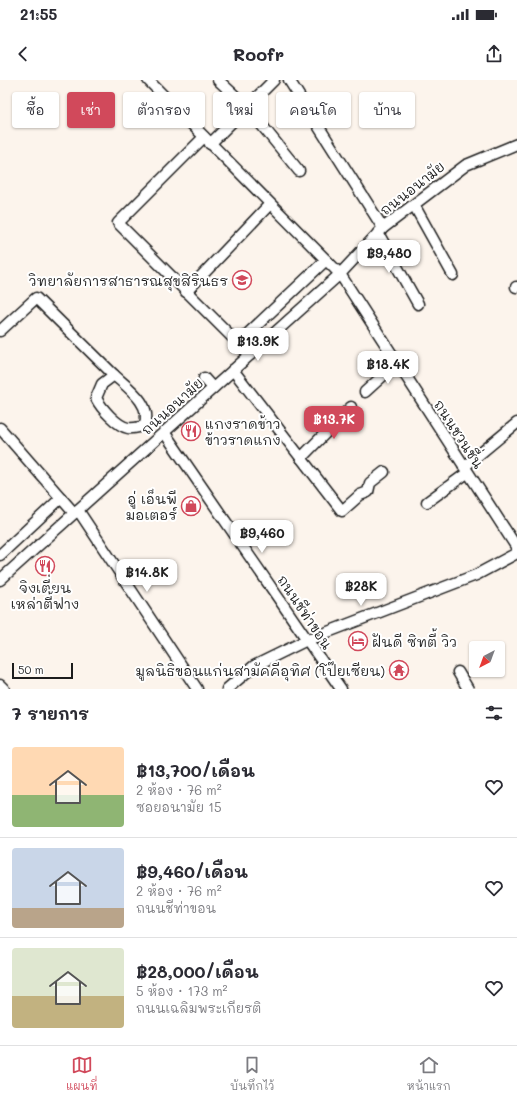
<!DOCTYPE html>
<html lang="th">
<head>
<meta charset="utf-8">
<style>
  body { margin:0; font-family:Mali,"Playpen Sans Thai",sans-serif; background:#f2f2f3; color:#2b2b33; height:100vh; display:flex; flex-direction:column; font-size:15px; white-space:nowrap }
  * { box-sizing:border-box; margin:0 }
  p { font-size:13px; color:#7c7c81 }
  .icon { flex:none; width:22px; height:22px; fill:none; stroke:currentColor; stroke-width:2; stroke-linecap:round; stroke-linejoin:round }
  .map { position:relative; height:609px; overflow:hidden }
  .drawer { display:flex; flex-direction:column; background:#fff; flex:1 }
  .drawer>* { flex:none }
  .top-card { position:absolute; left:12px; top:12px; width:493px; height:36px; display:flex; gap:8px }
  .needle { width:26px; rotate:221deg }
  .buttons { position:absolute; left:469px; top:561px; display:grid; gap:8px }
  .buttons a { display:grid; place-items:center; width:36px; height:36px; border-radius:4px; background:#fff; box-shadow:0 1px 3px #0004; font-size:20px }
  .scale { position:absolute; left:12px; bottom:10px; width:61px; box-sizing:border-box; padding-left:4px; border:2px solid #1c1c1c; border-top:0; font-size:11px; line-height:14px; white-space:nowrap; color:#1c1c1c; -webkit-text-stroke:3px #fff; paint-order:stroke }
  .price { position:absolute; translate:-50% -34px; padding:0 9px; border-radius:8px; background:#fff; color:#222; font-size:13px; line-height:26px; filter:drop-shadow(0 1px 2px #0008) }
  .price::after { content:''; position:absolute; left:50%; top:24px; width:12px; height:9px; margin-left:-6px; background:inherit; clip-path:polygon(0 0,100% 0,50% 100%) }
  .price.on { background:#d1495b; color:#fff }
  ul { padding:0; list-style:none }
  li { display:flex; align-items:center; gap:12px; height:100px; padding:0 12px }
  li+li { border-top:1px solid #e1e1e2 }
  li span { display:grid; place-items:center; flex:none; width:112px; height:80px; border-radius:4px; color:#555 }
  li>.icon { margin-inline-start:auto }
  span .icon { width:48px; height:48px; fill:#fffc; stroke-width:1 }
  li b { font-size:17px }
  h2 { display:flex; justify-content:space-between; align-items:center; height:48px; padding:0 12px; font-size:17px }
  .pill { padding:0 14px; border-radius:4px; background:#fff; box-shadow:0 1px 3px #0004; font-size:14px; line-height:36px }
  .pill.on { background:#d1495b; color:#fff }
  .status { display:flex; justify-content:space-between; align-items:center; height:28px; padding:0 20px; background:#fff; direction:ltr }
  .status svg { height:11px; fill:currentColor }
  header { display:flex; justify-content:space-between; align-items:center; height:52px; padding:0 12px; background:#fff; font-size:18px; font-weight:800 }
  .tab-bar { display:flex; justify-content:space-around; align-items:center; height:56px; border-top:1px solid #e1e1e2; background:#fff; font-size:11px; color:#7c7c81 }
  .tab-bar a { display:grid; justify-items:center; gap:2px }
  .tab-bar .on { color:#d1495b }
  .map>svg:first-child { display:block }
</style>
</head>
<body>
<div class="status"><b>21:55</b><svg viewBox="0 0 49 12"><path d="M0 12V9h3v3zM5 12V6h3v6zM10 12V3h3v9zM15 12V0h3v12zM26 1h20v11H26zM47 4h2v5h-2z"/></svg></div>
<header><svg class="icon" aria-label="back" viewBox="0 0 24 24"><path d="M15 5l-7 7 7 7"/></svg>Roofr<svg class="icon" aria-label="share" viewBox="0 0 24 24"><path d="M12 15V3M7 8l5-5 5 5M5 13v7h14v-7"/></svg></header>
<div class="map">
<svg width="517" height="609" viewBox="0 0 517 609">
  <rect width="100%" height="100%" fill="#fcf4ec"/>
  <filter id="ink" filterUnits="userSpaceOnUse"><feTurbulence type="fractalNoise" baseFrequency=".025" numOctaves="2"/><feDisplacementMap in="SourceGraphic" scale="8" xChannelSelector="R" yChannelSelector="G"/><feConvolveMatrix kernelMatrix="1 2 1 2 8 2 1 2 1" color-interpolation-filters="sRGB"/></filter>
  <g filter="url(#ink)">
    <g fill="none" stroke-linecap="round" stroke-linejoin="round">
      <defs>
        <g id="minor">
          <polyline points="148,0 340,194 517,468"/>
          <polyline points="218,0 247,27 299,91"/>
          <polyline points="289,0 383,148"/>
          <polyline points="204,57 118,143 250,275"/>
          <polyline points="210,64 274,0"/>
          <polyline points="414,125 453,195"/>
          <polyline points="378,153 418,224"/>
          <polyline points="516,207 517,207"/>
          <polyline points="186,212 270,124"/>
          <polyline points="0,251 36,218 114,295"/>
          <polyline points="238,263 326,180"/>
          <polyline points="233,290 342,431 360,415 368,412 370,403 384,392"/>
          <path d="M114,295C127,307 154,325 144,346C139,347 133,349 128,348C117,346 101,328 96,318L102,304Z"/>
          <polyline points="204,298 213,308"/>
          <polyline points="365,312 397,283"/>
          <polyline points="0,348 74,433"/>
          <polyline points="164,352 341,609"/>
          <polyline points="301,378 351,327"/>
          <polyline points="464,387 517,343"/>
          <polyline points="427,422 467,393"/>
          <polyline points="78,430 197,609"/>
          <polyline points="0,475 61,418"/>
          <polyline points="0,500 340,194 383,148 466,85 517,64"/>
          <polyline points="458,592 468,609"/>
          <polyline points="0,605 4,609"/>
          <polyline points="227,609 254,586 307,560 476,495 517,473"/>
        </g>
      </defs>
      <use href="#minor" stroke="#1c1c1c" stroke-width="13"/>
      <use href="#minor" stroke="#fff" stroke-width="10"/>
    </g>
  </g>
  <defs>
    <symbol id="university-ring" viewBox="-11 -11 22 22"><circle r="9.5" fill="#fff" stroke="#d1495b" stroke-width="1.5"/><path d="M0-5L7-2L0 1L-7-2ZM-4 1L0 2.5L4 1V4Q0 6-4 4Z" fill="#d1495b"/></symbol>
    <symbol id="restaurant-ring" viewBox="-11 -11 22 22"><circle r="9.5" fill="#fff" stroke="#d1495b" stroke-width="1.5"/><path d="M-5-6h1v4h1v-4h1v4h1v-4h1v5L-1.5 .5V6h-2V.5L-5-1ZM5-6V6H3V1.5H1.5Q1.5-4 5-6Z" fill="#d1495b"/></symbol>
    <symbol id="shop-ring" viewBox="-11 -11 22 22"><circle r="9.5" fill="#fff" stroke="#d1495b" stroke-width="1.5"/><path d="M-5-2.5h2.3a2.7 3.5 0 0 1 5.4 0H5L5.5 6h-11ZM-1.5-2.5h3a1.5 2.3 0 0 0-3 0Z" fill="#d1495b"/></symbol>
    <symbol id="hotel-ring" viewBox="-11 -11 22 22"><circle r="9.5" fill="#fff" stroke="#d1495b" stroke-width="1.5"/><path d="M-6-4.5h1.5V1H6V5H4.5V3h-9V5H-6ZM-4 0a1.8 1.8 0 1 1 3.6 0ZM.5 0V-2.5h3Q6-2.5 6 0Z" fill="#d1495b"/></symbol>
    <symbol id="temple-ring" viewBox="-11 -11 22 22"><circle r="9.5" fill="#fff" stroke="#d1495b" stroke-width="1.5"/><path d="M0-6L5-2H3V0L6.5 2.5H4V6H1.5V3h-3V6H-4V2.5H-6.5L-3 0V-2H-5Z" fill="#d1495b"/></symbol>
  </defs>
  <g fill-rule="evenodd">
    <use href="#university-ring" x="231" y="189" width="22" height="22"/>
    <use href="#restaurant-ring" x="180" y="340" width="22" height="22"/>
    <use href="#shop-ring" x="180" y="415" width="22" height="22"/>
    <use href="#restaurant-ring" x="34" y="475" width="22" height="22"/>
    <use href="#hotel-ring" x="347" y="550" width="22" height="22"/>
    <use href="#temple-ring" x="388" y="579" width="22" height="22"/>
  </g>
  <g text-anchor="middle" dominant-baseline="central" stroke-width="4" stroke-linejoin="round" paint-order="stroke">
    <g font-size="14" fill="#1c1c1c" stroke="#fff">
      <text transform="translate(412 108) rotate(-38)">ถนนอนามัย</text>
      <text transform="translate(172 326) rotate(-42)">ถนนอนามัย</text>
      <text transform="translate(459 354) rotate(57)">ถนนชวนชื่น</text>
      <text transform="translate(305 532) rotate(56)">ถนนชีท่าขอน</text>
    </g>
    <g font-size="14" fill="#1c1c1c" stroke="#fff" text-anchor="end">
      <text x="228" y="200">วิทยาลัยการสาธารณสุขสิรินธร</text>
      <text x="205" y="343" text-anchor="start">แกงราดข้าว<tspan x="205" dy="16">ข้าวราดแกง</tspan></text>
      <text x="177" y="418">อู่ เอ็นพี<tspan x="177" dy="16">มอเตอร์</tspan></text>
      <text x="45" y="507" text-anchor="middle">จิงเตี่ยน<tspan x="45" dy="16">เหล่าตี้ฟาง</tspan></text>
      <text x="372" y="561" text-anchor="start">ฝันดี ซิทตี้ วิว</text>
      <text x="385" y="590">มูลนิธิขอนแก่นสามัคคีอุทิศ (โป๊ยเซียน)</text>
    </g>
  </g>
</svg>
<div class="buttons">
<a><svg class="needle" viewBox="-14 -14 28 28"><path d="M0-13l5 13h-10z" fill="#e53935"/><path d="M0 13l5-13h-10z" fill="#7c7c81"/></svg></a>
</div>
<div class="scale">50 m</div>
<b class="price" style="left:389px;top:194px">฿9,480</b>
<b class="price" style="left:258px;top:282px">฿13.9K</b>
<b class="price" style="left:388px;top:305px">฿18.4K</b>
<b class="price on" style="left:334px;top:360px">฿13.7K</b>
<b class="price" style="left:262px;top:474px">฿9,460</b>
<b class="price" style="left:147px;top:513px">฿14.8K</b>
<b class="price" style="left:361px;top:527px">฿28K</b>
<div class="top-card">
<a class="pill">ซื้อ</a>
<a class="pill on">เช่า</a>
<a class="pill">ตัวกรอง</a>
<a class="pill">ใหม่</a>
<a class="pill">คอนโด</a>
<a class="pill">บ้าน</a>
</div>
</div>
<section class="drawer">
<h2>7 รายการ<svg class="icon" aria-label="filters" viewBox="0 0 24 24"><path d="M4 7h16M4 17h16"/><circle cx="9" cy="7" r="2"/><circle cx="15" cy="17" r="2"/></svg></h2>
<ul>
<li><span style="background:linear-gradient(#ffd9b3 60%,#8fb573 0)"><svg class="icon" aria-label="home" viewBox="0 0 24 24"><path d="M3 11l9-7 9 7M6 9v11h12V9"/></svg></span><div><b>฿13,700/เดือน</b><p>2 ห้อง · 76 m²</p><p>ซอยอนามัย 15</p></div><svg class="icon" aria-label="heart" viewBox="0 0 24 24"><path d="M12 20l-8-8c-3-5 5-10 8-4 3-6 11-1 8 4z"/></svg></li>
<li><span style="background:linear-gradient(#c9d6e8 75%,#b9a48a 0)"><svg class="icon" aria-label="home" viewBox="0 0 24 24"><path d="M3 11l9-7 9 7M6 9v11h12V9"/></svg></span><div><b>฿9,460/เดือน</b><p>2 ห้อง · 76 m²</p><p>ถนนชีท่าขอน</p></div><svg class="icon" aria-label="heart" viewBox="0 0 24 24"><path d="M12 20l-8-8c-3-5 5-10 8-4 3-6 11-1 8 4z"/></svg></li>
<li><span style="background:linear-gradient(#dfe7d0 60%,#c2b280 0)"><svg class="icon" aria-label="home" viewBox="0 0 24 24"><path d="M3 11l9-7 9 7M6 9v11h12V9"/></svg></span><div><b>฿28,000/เดือน</b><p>5 ห้อง · 173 m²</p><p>ถนนเฉลิมพระเกียรติ</p></div><svg class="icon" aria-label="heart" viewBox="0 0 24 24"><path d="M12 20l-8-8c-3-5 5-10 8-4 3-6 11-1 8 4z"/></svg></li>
</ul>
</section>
<nav class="tab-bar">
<a class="on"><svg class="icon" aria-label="map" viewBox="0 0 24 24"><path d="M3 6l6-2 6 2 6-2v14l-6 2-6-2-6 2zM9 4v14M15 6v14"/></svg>แผนที่</a>
<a><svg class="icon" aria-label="saved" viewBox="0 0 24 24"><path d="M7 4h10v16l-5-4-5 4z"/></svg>บันทึกไว้</a>
<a><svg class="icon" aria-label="home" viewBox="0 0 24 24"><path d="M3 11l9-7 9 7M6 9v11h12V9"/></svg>หน้าแรก</a>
</nav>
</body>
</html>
